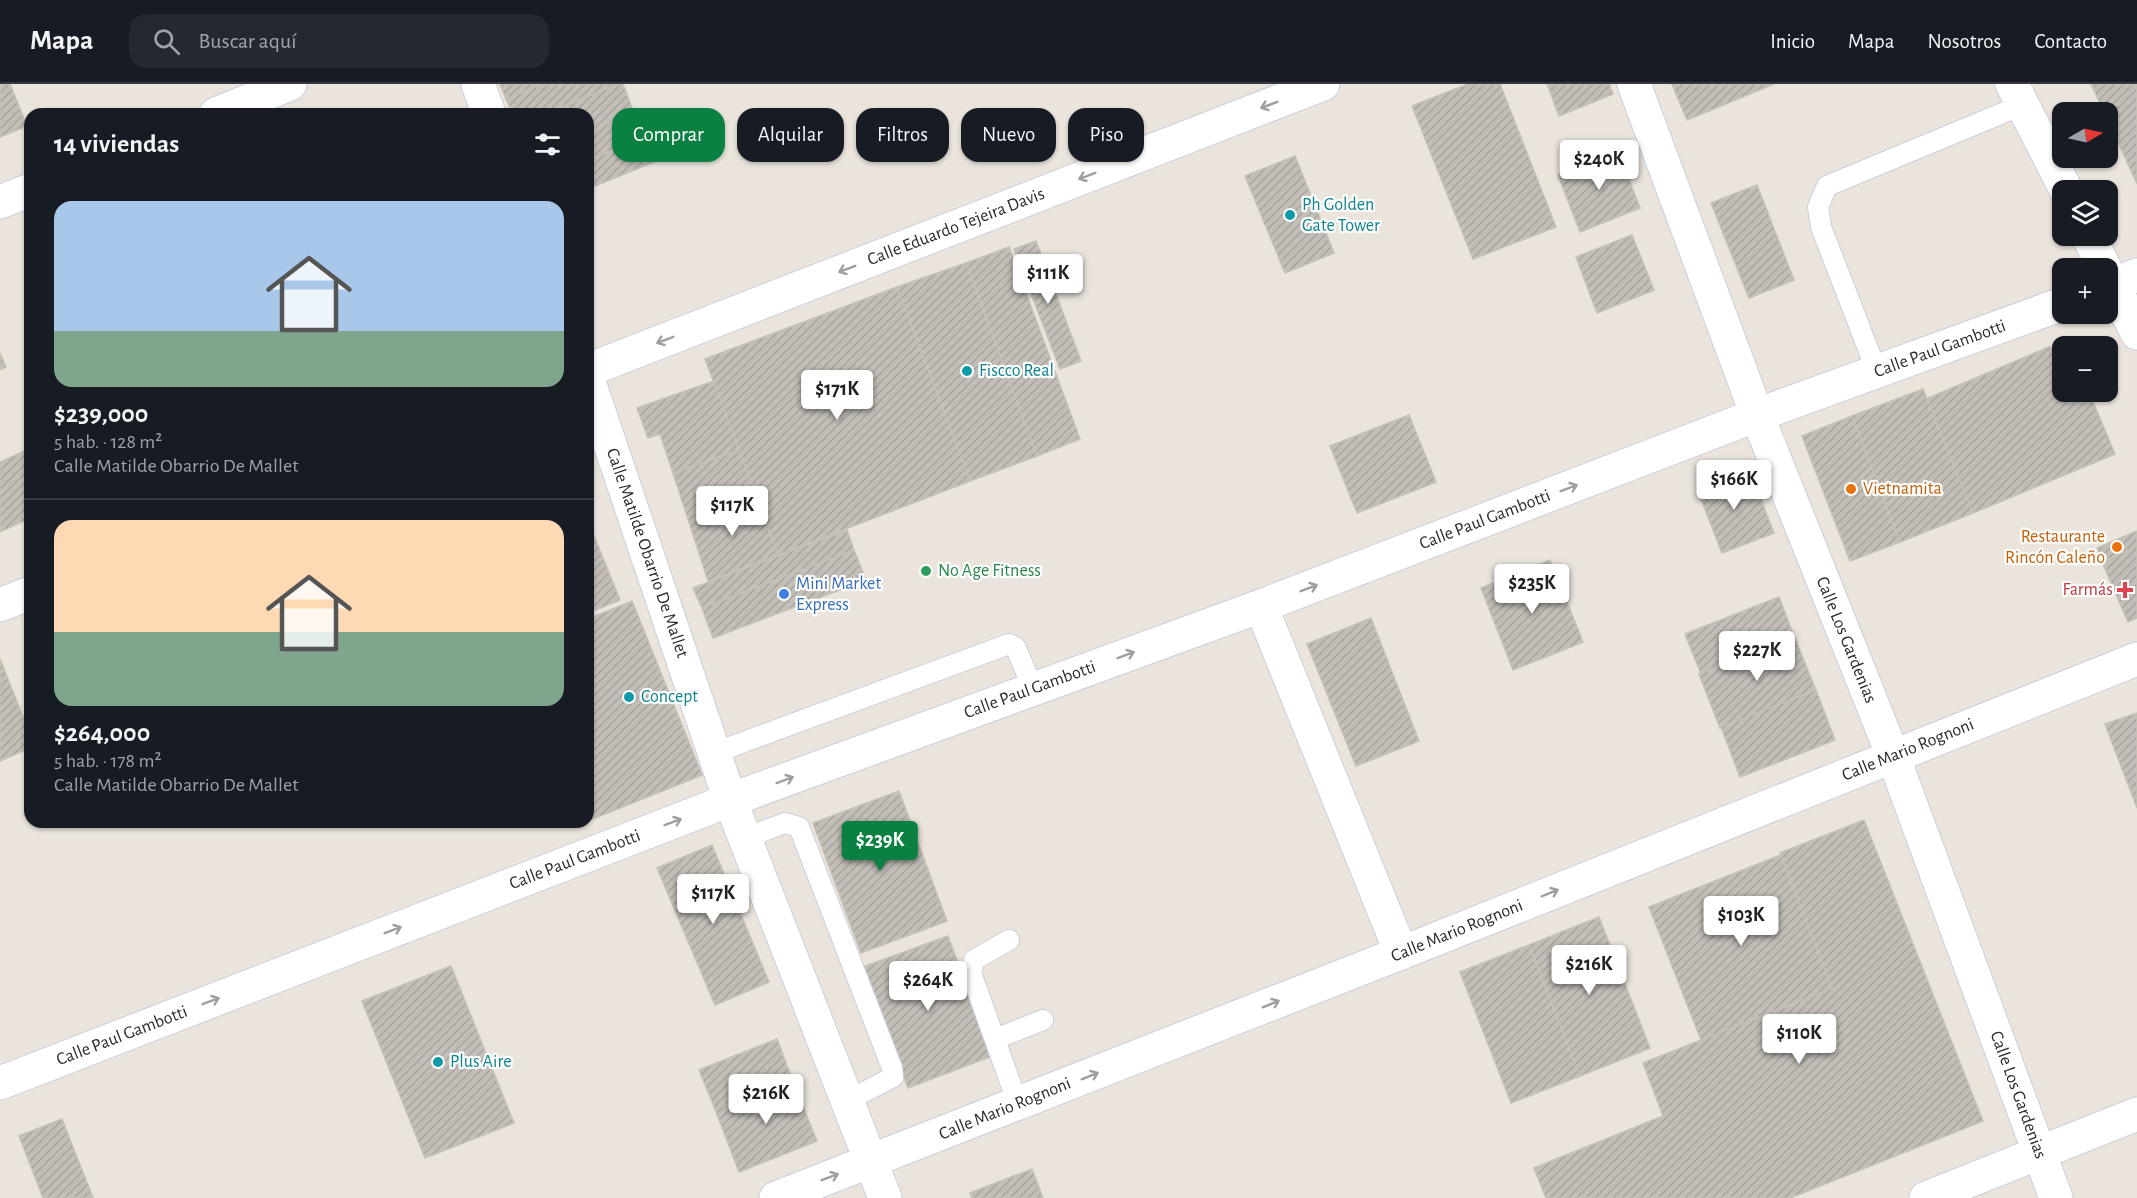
<!DOCTYPE html>
<html lang="es">
<head>
<meta charset="utf-8">
<style>
  body { margin:0; font-family:"Alegreya Sans",sans-serif; background:#242831; color:#f1f3f6; height:100vh; display:flex; flex-direction:column; font-size:22px; white-space:nowrap }
  * { box-sizing:border-box; margin:0 }
  p { font-size:20px; color:#9ea1a6 }
  .icon { flex:none; width:33px; height:33px; fill:none; stroke:currentColor; stroke-width:2; stroke-linecap:round; stroke-linejoin:round }
  .map { position:relative; flex:1; overflow:hidden }
  .sheet { position:absolute; left:24px; top:24px; width:570px; height:720px; display:flex; flex-direction:column; background:#171b24; border-radius:18px; box-shadow:0 2px 4px #0004 }
  .sheet>* { flex:none }
  .guide { position:absolute; left:612px; top:24px; width:570px; height:54px; display:flex; gap:12px }
  .needle { width:39px; rotate:81deg }
  .tools { position:absolute; left:2052px; top:18px; display:grid; gap:12px }
  .tools a { display:grid; place-items:center; width:66px; height:66px; border-radius:12px; background:#171b24; box-shadow:0 2px 4px #0004; font-size:30px }
  .price { position:absolute; translate:-50% -51px; padding:0 14px; border-radius:6px; background:#fff; color:#222; font-size:20px; line-height:39px; filter:drop-shadow(0 2px 3px #0008) }
  .price::after { content:''; position:absolute; left:50%; top:36px; width:18px; height:14px; margin-left:-9px; background:inherit; clip-path:polygon(0 0,100% 0,50% 100%) }
  .price.current { background:#0b8043; color:#fff }
  ul { padding:0; list-style:none }
  li { display:grid; align-content:center; gap:12px; height:318px; padding:0 30px }
  li+li { border-top:2px solid #363941 }
  li span { display:grid; place-items:center; height:186px; border-radius:18px; color:#555 }
  li>.icon { margin-inline-start:auto }
  span .icon { width:108px; height:108px; fill:#fffc; stroke-width:1 }
  li b { font-size:26px }
  h2 { display:flex; justify-content:space-between; align-items:center; height:72px; padding:0 30px; font-size:26px }
  .tag { padding:0 21px; border-radius:18px; background:#171b24; box-shadow:0 2px 4px #0004; font-size:21px; line-height:54px }
  .tag.current { background:#0b8043; color:#fff }
  header { display:flex; align-items:center; gap:36px; box-sizing:border-box; height:84px; padding:0 30px; background:#171b24; border-bottom:2px solid #363941 }
  header strong { font-size:28px }
  nav { display:flex; gap:33px; margin-inline-start:auto; font-size:21px }
  .search { width:420px; height:54px; background:#242831; display:flex; align-items:center; gap:15px; box-sizing:border-box; padding:0 21px; border-radius:18px; color:#9ea1a6; font-size:22px }
  .map>svg:first-child { display:block }
</style>
</head>
<body>
<header>
<strong>Mapa</strong>
<div class="search"><svg class="icon" aria-label="search" viewBox="0 0 24 24"><circle cx="10" cy="10" r="6"/><path d="M15 15l6 6"/></svg>Buscar aquí</div>
<nav><a>Inicio</a><a>Mapa</a><a>Nosotros</a><a>Contacto</a></nav>
</header>
<div class="map">
<svg width="2137" height="1114" viewBox="0 0 2137 1114">
  <defs>
    <pattern id="building-hatch" width="6" height="6" patternUnits="userSpaceOnUse" patternTransform="scale(1.5)"><rect width="6" height="6" fill="#c3bfb8"/><path d="M-1 1l2-2M0 6l6-6M5 7l2-2" fill="none" stroke="#a8a49e"/></pattern>
  </defs>
  <rect width="100%" height="100%" fill="#eae4dd"/>
  <g fill="url(#building-hatch)" stroke="#c6c0b6" stroke-width="1.5">
    <polygon points="0,0 10,0 27,42 0,53"/>
    <polygon points="500,0 543,0 506,15"/>
    <polygon points="543,0 618,0 545,30 513,30 506,15"/>
    <polygon points="618,0 623,0 634,29 588,47 588,30 545,30"/>
    <polygon points="1468,0 1500,0 1556,143 1473,175 1412,22"/>
    <polygon points="1547,0 1609,0 1613,10 1559,32"/>
    <polygon points="1672,0 1774,0 1687,36"/>
    <polygon points="2091,0 2137,0 2137,100 2108,36 2108,28 2104,28"/>
    <polygon points="634,29 644,53 588,76 588,47"/>
    <polygon points="644,53 654,78 588,105 588,76"/>
    <polygon points="1618,67 1640,124 1580,148 1558,91"/>
    <polygon points="1295,72 1334,169 1285,189 1245,92"/>
    <polygon points="1757,101 1794,196 1749,214 1711,119"/>
    <polygon points="1632,151 1654,206 1597,229 1576,173"/>
    <polygon points="1036,157 1081,277 1060,285 1014,165"/>
    <polygon points="1009,163 1080,355 1037,372 966,179"/>
    <polygon points="966,179 1037,372 970,397 897,203"/>
    <polygon points="897,203 970,397 778,471 705,275"/>
    <polygon points="2049,263 2062,271 2062,308 2089,308 2115,370 1973,429 1926,315"/>
    <polygon points="0,269 6,283 0,286"/>
    <polygon points="714,297 739,366 673,389 660,350 648,354 637,324"/>
    <polygon points="1923,305 1973,429 1900,458 1852,332"/>
    <polygon points="1409,331 1436,398 1357,429 1330,362"/>
    <polygon points="1852,332 1900,458 1850,477 1802,352"/>
    <polygon points="29,365 30,434 0,448 0,378"/>
    <polygon points="739,366 755,409 687,432 673,389"/>
    <polygon points="1740,385 1747,403 1755,400 1774,449 1722,469 1696,402"/>
    <polygon points="755,409 778,471 708,497 687,432"/>
    <polygon points="588,437 620,516 588,529"/>
    <polygon points="847,446 854,466 702,524 693,504"/>
    <polygon points="2137,447 2137,462 2102,478 2097,464"/>
    <polygon points="2137,462 2137,534 2128,538 2102,478"/>
    <polygon points="854,466 866,496 713,554 702,524"/>
    <polygon points="1550,476 1583,558 1513,586 1481,504"/>
    <polygon points="1779,513 1794,552 1701,590 1685,550"/>
    <polygon points="632,517 702,691 588,737 588,535"/>
    <polygon points="1371,534 1419,657 1356,682 1307,560"/>
    <polygon points="1794,552 1816,606 1720,644 1699,590"/>
    <polygon points="0,575 30,650 30,664 0,677"/>
    <polygon points="1816,606 1835,656 1740,693 1721,643"/>
    <polygon points="2137,629 2137,724 2105,640"/>
    <polygon points="899,707 947,837 861,869 813,739"/>
    <polygon points="1864,736 1983,1037 1790,1114 1546,1114 1534,1084 1663,1032 1643,979 1832,904 1780,769"/>
    <polygon points="712,761 769,898 715,921 657,784"/>
    <polygon points="1781,771 1832,904 1701,956 1649,823"/>
    <polygon points="1599,833 1650,964 1580,992 1529,861"/>
    <polygon points="948,852 992,972 908,1004 863,883"/>
    <polygon points="1529,861 1580,992 1511,1019 1460,888"/>
    <polygon points="451,882 514,1039 425,1074 362,917"/>
    <polygon points="777,955 792,995 715,1025 699,986"/>
    <polygon points="792,995 817,1057 739,1088 715,1025"/>
    <polygon points="62,1035 93,1114 43,1114 19,1052"/>
    <polygon points="1032,1085 1043,1114 972,1114 970,1109"/>
  </g>
  <g fill="none" stroke-linecap="round" stroke-linejoin="round">
    <defs>
      <g id="lane">
        <polyline points="1877,288 1821,143 1818,123 1827,102 2022,21"/>
        <polyline points="714,669 1009,560 1016,564 1033,605"/>
        <polyline points="745,754 785,739 799,743 892,984 893,993 847,1017"/>
        <polyline points="1009,856 974,876 971,889 1018,1020"/>
        <polyline points="995,955 1043,936"/>
      </g>
      <g id="street">
        <polyline points="478,0 489,30"/>
        <polyline points="1634,0 1757,331 1893,672 2056,1114"/>
        <polyline points="216,30 290,0"/>
        <polyline points="0,118 30,106"/>
        <polyline points="2108,203 2137,191"/>
        <polyline points="588,286 1323,0"/>
        <polyline points="588,295 730,716 885,1114"/>
        <polyline points="0,521 30,509"/>
        <polyline points="1261,522 1401,869"/>
        <polyline points="0,999 730,716 1261,522 1757,331 2062,220"/>
        <polyline points="776,1114 1401,869 2137,575"/>
        <polyline points="1926,1114 2137,1030"/>
      </g>
      <g id="secondary">
        <polyline points="2012,0 2066,106"/>
        <polyline points="2088,152 2105,184"/>
        <polyline points="2108,190 2137,249"/>
      </g>
    </defs>
    <use href="#lane" stroke="#cbcfda" stroke-width="22"/>
    <use href="#street" stroke="#cbcfda" stroke-width="35"/>
    <use href="#secondary" stroke="#cbcfda" stroke-width="35"/>
    <use href="#lane" stroke="#fff" stroke-width="20"/>
    <use href="#street" stroke="#fff" stroke-width="33"/>
    <use href="#secondary" stroke="#fff" stroke-width="33"/>
  </g>
  <defs><path id="oneway-shaft" d="M-6 0H5M1.5-3L5.5 0L1.5 3" fill="none" stroke-width="1.6" stroke-linecap="round" stroke-linejoin="round" transform="scale(1.5)"/></defs>
  <g stroke="#9f9f9f">
    <use href="#oneway-shaft" transform="translate(1269 21) rotate(159)"/>
    <use href="#oneway-shaft" transform="translate(1087 92) rotate(159)"/>
    <use href="#oneway-shaft" transform="translate(847 185) rotate(159)"/>
    <use href="#oneway-shaft" transform="translate(665 256) rotate(159)"/>
    <use href="#oneway-shaft" transform="translate(1569 404) rotate(-21)"/>
    <use href="#oneway-shaft" transform="translate(1309 504) rotate(-21)"/>
    <use href="#oneway-shaft" transform="translate(1126 571) rotate(-20)"/>
    <use href="#oneway-shaft" transform="translate(785 696) rotate(-20)"/>
    <use href="#oneway-shaft" transform="translate(673 738) rotate(-21)"/>
    <use href="#oneway-shaft" transform="translate(1550 809) rotate(-22)"/>
    <use href="#oneway-shaft" transform="translate(393 846) rotate(-21)"/>
    <use href="#oneway-shaft" transform="translate(211 917) rotate(-21)"/>
    <use href="#oneway-shaft" transform="translate(1271 920) rotate(-22)"/>
    <use href="#oneway-shaft" transform="translate(1090 992) rotate(-22)"/>
    <use href="#oneway-shaft" transform="translate(830 1093) rotate(-21)"/>
  </g>
  <g fill="#0f9aa8" stroke="#fff" stroke-width="2">
    <circle cx="1290" cy="131" r="6"/>
    <circle cx="967" cy="287" r="6"/>
    <circle cx="629" cy="613" r="6"/>
    <circle cx="438" cy="978" r="6"/>
  </g>
  <g fill="#e8710a" stroke="#fff" stroke-width="2">
    <circle cx="1851" cy="405" r="6"/>
    <circle cx="2117" cy="463" r="6"/>
  </g>
  <circle fill="#2e9e5b" stroke="#fff" stroke-width="2" cx="926" cy="487" r="6"/>
  <path fill="#e0444e" stroke="#fff" stroke-width="2" d="M2122 497h6v6h6v6h-6v6h-6v-6h-6v-6h6z"/>
  <circle fill="#3f7fe0" stroke="#fff" stroke-width="2" cx="784" cy="510" r="6"/>
  <g text-anchor="middle" dominant-baseline="central" stroke-width="4.5" stroke-linejoin="round" paint-order="stroke">
    <g font-size="18" fill="#0d838f" stroke="#fff" text-anchor="start">
      <text x="1302" y="121">Ph Golden<tspan x="1302" dy="21">Gate Tower</tspan></text>
      <text x="979" y="287">Fiscco Real</text>
      <text x="641" y="613">Concept</text>
      <text x="450" y="978">Plus Aire</text>
    </g>
    <g font-size="18" fill="#2a2a2a" stroke="#fff">
      <text transform="translate(956 143) rotate(-21)">Calle Eduardo Tejeira Davis</text>
      <text transform="translate(1940 265) rotate(-20)">Calle Paul Gambotti</text>
      <text transform="translate(1485 436) rotate(-21)">Calle Paul Gambotti</text>
      <text transform="translate(647 469) rotate(71)">Calle Matilde Obarrio De Mallet</text>
      <text transform="translate(1846 556) rotate(68)">Calle Los Gardenias</text>
      <text transform="translate(1030 606) rotate(-20)">Calle Paul Gambotti</text>
      <text transform="translate(1908 666) rotate(-22)">Calle Mario Rognoni</text>
      <text transform="translate(575 776) rotate(-21)">Calle Paul Gambotti</text>
      <text transform="translate(1457 847) rotate(-22)">Calle Mario Rognoni</text>
      <text transform="translate(122 952) rotate(-21)">Calle Paul Gambotti</text>
      <text transform="translate(2018 1011) rotate(70)">Calle Los Gardenias</text>
      <text transform="translate(1005 1025) rotate(-22)">Calle Mario Rognoni</text>
    </g>
    <g font-size="18" fill="#c56008" stroke="#fff" text-anchor="start">
      <text x="1863" y="405">Vietnamita</text>
      <text x="2105" y="453" text-anchor="end">Restaurante<tspan x="2105" dy="21">Rincón Caleño</tspan></text>
    </g>
    <g font-size="18" fill="#27864d" stroke="#fff" text-anchor="start">
      <text x="938" y="487">No Age Fitness</text>
    </g>
    <g font-size="18" fill="#366cbe" stroke="#fff" text-anchor="start">
      <text x="796" y="500">Mini Market<tspan x="796" dy="21">Express</tspan></text>
    </g>
    <g font-size="18" fill="#be3a42" stroke="#fff" text-anchor="end">
      <text x="2113" y="506">Farmás</text>
    </g>
  </g>
</svg>
<div class="tools">
<a><svg class="needle" viewBox="-14 -14 28 28"><path d="M0-13l5 13h-10z" fill="#e53935"/><path d="M0 13l5-13h-10z" fill="#9ea1a6"/></svg></a>
<a><svg class="icon" aria-label="layers" viewBox="0 0 24 24"><path d="M12 4l9 5-9 5-9-5zM3 14l9 5 9-5"/></svg></a>
<a>+</a>
<a>−</a>
</div>
<b class="price" style="left:1599px;top:107px">$240K</b>
<b class="price" style="left:1048px;top:221px">$111K</b>
<b class="price" style="left:837px;top:337px">$171K</b>
<b class="price" style="left:1734px;top:427px">$166K</b>
<b class="price" style="left:732px;top:453px">$117K</b>
<b class="price" style="left:1532px;top:531px">$235K</b>
<b class="price" style="left:1757px;top:598px">$227K</b>
<b class="price current" style="left:880px;top:788px">$239K</b>
<b class="price" style="left:713px;top:841px">$117K</b>
<b class="price" style="left:1741px;top:863px">$103K</b>
<b class="price" style="left:1589px;top:912px">$216K</b>
<b class="price" style="left:928px;top:928px">$264K</b>
<b class="price" style="left:1799px;top:981px">$110K</b>
<b class="price" style="left:766px;top:1041px">$216K</b>
<div class="guide">
<a class="tag current">Comprar</a>
<a class="tag">Alquilar</a>
<a class="tag">Filtros</a>
<a class="tag">Nuevo</a>
<a class="tag">Piso</a>
</div>
<section class="sheet">
<h2>14 viviendas<svg class="icon" aria-label="filters" viewBox="0 0 24 24"><path d="M4 7h16M4 17h16"/><circle cx="9" cy="7" r="2"/><circle cx="15" cy="17" r="2"/></svg></h2>
<ul>
<li><span style="background:linear-gradient(#a9c7e8 70%,#7fa58c 0)"><svg class="icon" aria-label="home" viewBox="0 0 24 24"><path d="M3 11l9-7 9 7M6 9v11h12V9"/></svg></span><div><b>$239,000</b><p>5 hab. · 128 m²</p><p>Calle Matilde Obarrio De Mallet</p></div></li>
<li><span style="background:linear-gradient(#ffd9b3 60%,#7fa58c 0)"><svg class="icon" aria-label="home" viewBox="0 0 24 24"><path d="M3 11l9-7 9 7M6 9v11h12V9"/></svg></span><div><b>$264,000</b><p>5 hab. · 178 m²</p><p>Calle Matilde Obarrio De Mallet</p></div></li>
</ul>
</section>
</div>
</body>
</html>
